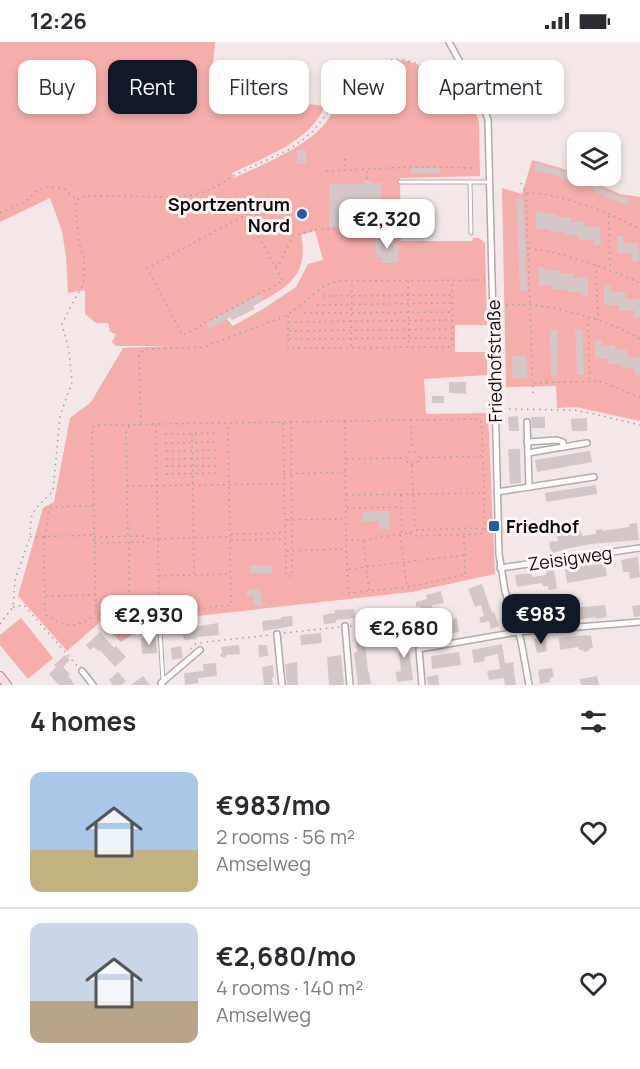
<!DOCTYPE html>
<html lang="en">
<head>
<meta charset="utf-8">
<style>
  body { margin:0; font-family:Manrope,sans-serif; background:#f7f7f7; color:#2b2b33; height:100vh; display:flex; flex-direction:column; font-size:22px; white-space:nowrap }
  * { box-sizing:border-box; margin:0 }
  p { font-size:20px; color:#7c7c81 }
  .icon { flex:none; width:33px; height:33px; fill:none; stroke:currentColor; stroke-width:2; stroke-linecap:round; stroke-linejoin:round }
  .map { position:relative; height:643px; overflow:hidden }
  .details { display:flex; flex-direction:column; background:#fff; flex:1 }
  .details>* { flex:none }
  .banner { position:absolute; left:18px; top:18px; width:604px; height:54px; display:flex; gap:12px }
  .fabs { position:absolute; left:567px; top:90px; display:grid; gap:12px }
  .fabs a { display:grid; place-items:center; width:54px; height:54px; border-radius:12px; background:#fff; box-shadow:0 3px 9px #0003; font-size:30px }
  .price { position:absolute; translate:-50% -51px; padding:0 14px; border-radius:12px; background:#fff; color:#222; font-size:20px; line-height:39px; filter:drop-shadow(0 2px 3px #0008) }
  .price::after { content:''; position:absolute; left:50%; top:36px; width:18px; height:14px; margin-left:-9px; background:inherit; clip-path:polygon(0 0,100% 0,50% 100%) }
  .price.current { background:#111827; color:#fff }
  ul { padding:0; list-style:none }
  li { display:flex; align-items:center; gap:18px; height:150px; padding:0 30px }
  li+li { border-top:2px solid #e1e1e2 }
  li span { display:grid; place-items:center; flex:none; width:168px; height:120px; border-radius:12px; color:#555 }
  li>.icon { margin-inline-start:auto }
  span .icon { width:72px; height:72px; fill:#fffc; stroke-width:1 }
  li b { font-size:26px }
  h2 { display:flex; justify-content:space-between; align-items:center; height:72px; padding:0 30px; font-size:26px }
  .tag { padding:0 21px; border-radius:12px; background:#fff; box-shadow:0 3px 9px #0003; font-size:21px; line-height:54px }
  .tag.current { background:#111827; color:#fff }
  .status { display:flex; justify-content:space-between; align-items:center; height:42px; padding:0 30px; background:#fff; direction:ltr }
  .status svg { height:16px; fill:currentColor }
  .map>svg:first-child { display:block }
</style>
</head>
<body>
<div class="status"><b>12:26</b><svg viewBox="0 0 49 12"><path d="M0 12V9h3v3zM5 12V6h3v6zM10 12V3h3v9zM15 12V0h3v12zM26 1h20v11H26zM47 4h2v5h-2z"/></svg></div>
<div class="map">
<svg width="640" height="643" viewBox="0 0 640 643">
  <rect width="100%" height="100%" fill="#f3e8e7"/>
  <g fill="#f6aeaa" fill-rule="evenodd">
    <path d="M0,0H215L211,51L325,64C321,73 316,80 309,87C289,107 256,119 232,131L234,136C261,123 318,101 331,72C346,58 379,17 400,18C411,19 422,25 432,27C443,30 454,31 465,33L479,81L480,134L400,136L401,199H472L473,196H479L485,201L487,283H455V310H487V333L424,337L426,372L488,371L495,532L412,550L152,579L121,600L101,579L67,609L18,554L43,466L54,460L70,376L91,360L123,306L169,304H116L112,300L116,292L110,290L108,281H96L85,272V248L68,251L66,215L62,189L50,156L0,180ZM315,189L323,218L308,222L296,245L263,267L233,284L227,277L230,275L232,278L254,267L253,264C285,247 310,234 301,193Z"/>
    <polygon points="532,118 561,126 620,152 640,155 640,379 576,365 557,366 556,344 506,345 502,146 522,152"/>
    <polygon points="21,576 53,616 28,637 0,603 0,593"/>
  </g>
  <g fill="#d3c8c7">
    <rect x="297" y="108" width="9" height="14"/>
    <polygon points="536,121 560,128 569,132 567,138 557,134 534,128"/>
    <rect x="411" y="126" width="29" height="6"/>
    <polygon points="364,139 371,139 371,141 382,141 381,185 329,185 329,142 364,142"/>
    <polygon points="595,143 623,156 624,155 630,157 627,163 593,149"/>
    <polygon points="523,155 527,249 520,249 516,156"/>
    <polygon points="536,169 542,169 543,172 557,172 557,175 571,175 571,180 585,180 585,185 600,184 601,203 594,203 594,198 579,198 578,193 565,193 565,190 550,190 550,187 536,187"/>
    <polygon points="617,194 623,194 624,201 638,201 639,219 632,219 632,212 617,212"/>
    <polygon points="376,195 394,195 394,203 399,203 398,221 382,221 382,215 376,215"/>
    <polygon points="538,225 545,225 545,229 560,228 560,232 573,231 573,236 588,235 588,254 581,254 581,250 567,250 567,247 553,247 553,244 539,244"/>
    <polygon points="604,244 611,244 611,250 625,250 626,257 640,257 640,275 634,276 634,268 619,269 619,263 604,263"/>
    <polygon points="260,252 263,258 252,264 254,267 232,278 231,275 209,287 206,281"/>
    <polygon points="557,287 558,334 551,334 550,288"/>
    <polygon points="575,287 582,287 584,333 577,333"/>
    <polygon points="595,298 602,298 602,304 615,303 615,308 628,308 628,315 640,315 640,333 635,333 634,326 621,327 621,322 608,322 608,316 595,317"/>
    <polygon points="526,313 527,336 512,336 512,314"/>
    <polygon points="449,340 466,340 466,352 449,351"/>
    <rect x="432" y="354" width="12" height="7"/>
    <polygon points="518,374 519,389 509,389 508,375"/>
    <polygon points="531,375 545,375 545,386 532,386"/>
    <polygon points="587,376 587,389 572,389 571,377"/>
    <polygon points="508,407 520,407 521,441 510,442"/>
    <polygon points="590,409 592,420 537,430 535,418"/>
    <polygon points="596,443 597,452 546,460 545,451"/>
    <polygon points="389,469 389,487 379,487 379,479 362,479 362,470"/>
    <polygon points="637,481 639,498 591,502 565,507 565,508 551,511 549,500 558,499 557,493 581,489 582,494 596,492 596,488 602,487 602,489 629,485 629,482"/>
    <polygon points="638,515 640,535 630,537 629,530 623,530 621,518"/>
    <polygon points="605,521 607,534 567,541 565,526"/>
    <rect x="250" y="523" width="22" height="8"/>
    <polygon points="554,528 557,547 549,548 548,544 543,544 542,541 517,545 515,533 531,531 532,535 546,533 546,529"/>
    <polygon points="482,542 492,571 494,570 499,584 491,587 489,579 481,581 479,576 484,574 481,563 475,565 468,547"/>
    <polygon points="260,547 262,563 254,564 253,554 247,555 246,549"/>
    <polygon points="441,549 444,561 432,563 433,570 422,572 420,564 416,565 416,560 427,557 426,553"/>
    <polygon points="605,563 607,575 596,577 595,575 578,578 578,576 525,582 523,570 570,564 570,566"/>
    <polygon points="640,563 640,574 634,575 632,564"/>
    <polygon points="354,567 355,576 336,578 336,581 324,582 323,573 335,571 335,568"/>
    <polygon points="406,567 407,579 393,580 392,569"/>
    <polygon points="292,574 293,584 263,589 262,579 281,577 281,575"/>
    <polygon points="457,576 459,590 441,593 442,596 431,597 430,590 440,588 439,579"/>
    <polygon points="218,581 219,593 197,595 197,597 184,598 182,587"/>
    <polygon points="366,587 367,600 365,601 368,630 369,630 371,642 358,643 354,611 357,610 355,589"/>
    <polygon points="100,590 114,606 116,604 126,615 115,625 100,608 98,609 94,605 90,608 86,603"/>
    <polygon points="321,591 322,601 301,603 300,593"/>
    <polygon points="407,591 413,638 397,640 396,630 401,629 397,592"/>
    <polygon points="587,593 587,594 591,594 593,606 589,607 589,609 584,610 583,608 579,608 578,605 560,608 559,596"/>
    <polygon points="156,595 157,611 142,612 141,596"/>
    <polygon points="545,595 547,609 537,611 534,597"/>
    <polygon points="502,602 505,621 513,620 516,643 505,643 504,636 489,638 487,629 500,627 498,612 484,615 485,619 474,621 472,608"/>
    <polygon points="239,603 240,612 226,613 225,616 220,614 222,610 221,605"/>
    <polygon points="258,603 267,603 268,614 259,615"/>
    <polygon points="181,604 183,616 172,618 171,606"/>
    <polygon points="459,610 461,623 432,627 431,614"/>
    <polygon points="65,613 70,618 63,625 70,632 68,634 75,643 59,643 49,632 56,625 54,623"/>
    <polygon points="341,613 344,643 329,643 327,615"/>
    <polygon points="297,620 298,643 287,643 285,622"/>
    <polygon points="216,621 217,634 198,636 198,641 185,643 184,631 204,629 203,622"/>
    <polygon points="273,623 274,635 272,635 273,643 264,643 262,625"/>
    <polygon points="552,626 554,635 550,636 550,640 540,642 538,628"/>
    <polygon points="118,630 126,639 121,643 113,643 109,638"/>
    <polygon points="438,633 439,643 428,643 427,635"/>
    <polygon points="143,634 150,643 131,643"/>
    <polygon points="597,634 599,643 581,643 580,637"/>
  </g>
  <g fill="none" stroke-linecap="round" stroke-linejoin="round">
    <defs>
      <g id="lane">
        <polyline points="400,140 488,140"/>
        <polyline points="470,140 471,191"/>
        <polyline points="159,572 163,639"/>
        <polyline points="416,585 419,607"/>
      </g>
      <g id="street">
        <polyline points="449,0 482,60 488,78 499,512 505,549 521,599 529,643"/>
        <polyline points="527,380 528,411"/>
        <polyline points="527,400 557,398 563,400 563,405"/>
        <polyline points="529,445 528,411 587,401"/>
        <polyline points="497,450 594,435"/>
        <polyline points="500,526 640,506"/>
        <polyline points="345,584 350,643"/>
        <polyline points="277,592 282,643"/>
        <polyline points="82,629 93,643"/>
        <polyline points="162,643 161,641 200,608"/>
        <polyline points="422,643 419,607 517,590 640,580"/>
      </g>
      <polyline id="primary" points="0,634 7,643"/>
    </defs>
    <use href="#lane" stroke="#b4a9a9" stroke-width="5"/>
    <use href="#street" stroke="#b4a9a9" stroke-width="8"/>
    <use href="#primary" stroke="#a48684" stroke-width="10"/>
    <g stroke="#a79f9e" stroke-width="1.5" stroke-dasharray="1.5 4.5" stroke-linecap="butt">
      <polyline points="345,117 345,127"/>
      <polyline points="326,129 410,125 472,126"/>
      <polyline points="367,137 367,128"/>
      <polyline points="521,141 526,151 533,352"/>
      <path d="M527,151C561,151 610,171 640,187"/>
      <polyline points="0,171 25,160 39,147 46,145 63,146 76,157"/>
      <polyline points="609,174 610,226"/>
      <polyline points="251,178 252,183 283,239 183,293 147,226 251,170"/>
      <path d="M529,206C568,212 604,225 640,241"/>
      <polyline points="596,223 598,278"/>
      <polyline points="275,224 278,224 293,194 295,193 318,187 388,187"/>
      <polyline points="408,239 409,305"/>
      <polyline points="323,254 451,253"/>
      <polyline points="317,263 451,261"/>
      <path d="M500,263C511,263 522,262 533,263C568,267 609,279 640,297"/>
      <polyline points="304,271 452,270"/>
      <polyline points="288,274 288,306 453,305 452,238"/>
      <polyline points="588,276 590,337"/>
      <polyline points="289,280 452,278"/>
      <polyline points="289,289 452,287"/>
      <polyline points="289,297 452,296"/>
      <polyline points="351,304 352,240"/>
      <polyline points="534,341 599,339 640,355"/>
      <polyline points="503,367 573,368 590,371 640,383"/>
      <polyline points="411,378 412,408"/>
      <polyline points="345,379 346,497"/>
      <polyline points="141,381 139,313 144,307 204,305 288,273 323,245 331,241 341,239 487,238"/>
      <polyline points="283,381 286,534 292,534 291,380"/>
      <polyline points="156,383 159,567"/>
      <polyline points="165,392 218,391"/>
      <polyline points="192,392 194,533"/>
      <polyline points="165,401 219,400"/>
      <polyline points="166,409 219,408"/>
      <polyline points="420,416 481,414"/>
      <polyline points="166,417 220,416"/>
      <polyline points="346,417 406,416 408,411 412,409 417,411 419,416 417,421 412,422 408,421 406,416"/>
      <polyline points="412,423 415,487"/>
      <polyline points="166,424 220,424"/>
      <polyline points="166,432 220,431"/>
      <polyline points="284,432 345,430"/>
      <polyline points="127,444 283,442"/>
      <polyline points="346,453 483,451"/>
      <polyline points="401,453 402,492"/>
      <polyline points="347,466 401,465"/>
      <polyline points="287,478 345,477"/>
      <polyline points="231,492 285,491"/>
      <polyline points="128,493 126,391 130,382"/>
      <polyline points="400,493 407,544"/>
      <polyline points="464,494 465,533 407,545 348,551 346,498 363,498 409,491 415,488 481,486 485,489 491,489"/>
      <polyline points="30,495 94,493"/>
      <path d="M44,495L45,572C65,586 75,587 95,573"/>
      <polyline points="45,495 49,466 52,465 93,464"/>
      <polyline points="94,495 144,494 149,497 229,495"/>
      <polyline points="231,498 285,497"/>
      <polyline points="363,499 369,548"/>
      <polyline points="129,500 129,571"/>
      <polyline points="95,501 144,500 148,497"/>
      <polyline points="287,509 345,507"/>
      <polyline points="349,527 464,513"/>
      <polyline points="159,534 229,532"/>
      <polyline points="46,554 95,553"/>
      <polyline points="13,565 24,563 77,624"/>
      <polyline points="162,571 231,563 228,381"/>
      <polyline points="155,572 96,572 92,387 95,383 480,377 482,382 485,489 481,492 415,494 409,491"/>
      <polyline points="0,582 13,565 15,538 30,495 31,476 36,466 53,449 60,374 72,340 69,309 62,282 71,264 79,250 83,242 84,232 84,217 79,200 75,164 77,158 80,155 91,154 179,155 195,153 209,148 241,130 288,108 304,97 314,88 332,65 379,24 393,17 401,17 434,26 457,29"/>
      <polyline points="350,584 373,581 393,588 410,586"/>
      <polyline points="284,591 339,585"/>
      <polyline points="191,607 195,602 206,600 271,593"/>
    </g>
    <use href="#lane" stroke="#fff" stroke-width="3"/>
    <use href="#street" stroke="#fff" stroke-width="5"/>
    <use href="#primary" stroke="#f8dedc" stroke-width="8"/>
  </g>
  <g fill="#205bad" stroke="#fff6f5" stroke-width="2">
    <circle cx="302" cy="172" r="6"/>
    <rect x="488" y="478" width="12" height="12" rx="3"/>
  </g>
  <g text-anchor="middle" dominant-baseline="central" stroke-width="6" stroke-linejoin="round" paint-order="stroke">
    <g font-size="18" font-weight="bold" fill="#0f0c0c" stroke="#fff6f5" text-anchor="end">
      <text x="290" y="162">Sportzentrum<tspan x="290" dy="21">Nord</tspan></text>
      <text x="506" y="484" text-anchor="start">Friedhof</text>
    </g>
    <g font-size="18" fill="#0f0c0c" stroke="#fff6f5">
      <text transform="translate(494 319) rotate(-91)">Friedhofstraße</text>
      <text transform="translate(570 516) rotate(-8)">Zeisigweg</text>
    </g>
  </g>
</svg>
<div class="fabs">
<a><svg class="icon" aria-label="layers" viewBox="0 0 24 24"><path d="M12 4l9 5-9 5-9-5zM3 14l9 5 9-5"/></svg></a>
</div>
<b class="price" style="left:387px;top:208px">€2,320</b>
<b class="price current" style="left:541px;top:603px">€983</b>
<b class="price" style="left:149px;top:604px">€2,930</b>
<b class="price" style="left:404px;top:617px">€2,680</b>
<div class="banner">
<a class="tag">Buy</a>
<a class="tag current">Rent</a>
<a class="tag">Filters</a>
<a class="tag">New</a>
<a class="tag">Apartment</a>
</div>
</div>
<section class="details">
<h2>4 homes<svg class="icon" aria-label="filters" viewBox="0 0 24 24"><path d="M4 7h16M4 17h16"/><circle cx="9" cy="7" r="2"/><circle cx="15" cy="17" r="2"/></svg></h2>
<ul>
<li><span style="background:linear-gradient(#a9c7e8 65%,#c2b280 0)"><svg class="icon" aria-label="home" viewBox="0 0 24 24"><path d="M3 11l9-7 9 7M6 9v11h12V9"/></svg></span><div><b>€983/mo</b><p>2 rooms · 56 m²</p><p>Amselweg</p></div><svg class="icon" aria-label="heart" viewBox="0 0 24 24"><path d="M12 20l-8-8c-3-5 5-10 8-4 3-6 11-1 8 4z"/></svg></li>
<li><span style="background:linear-gradient(#c9d6e8 65%,#b9a48a 0)"><svg class="icon" aria-label="home" viewBox="0 0 24 24"><path d="M3 11l9-7 9 7M6 9v11h12V9"/></svg></span><div><b>€2,680/mo</b><p>4 rooms · 140 m²</p><p>Amselweg</p></div><svg class="icon" aria-label="heart" viewBox="0 0 24 24"><path d="M12 20l-8-8c-3-5 5-10 8-4 3-6 11-1 8 4z"/></svg></li>
</ul>
</section>
</body>
</html>
